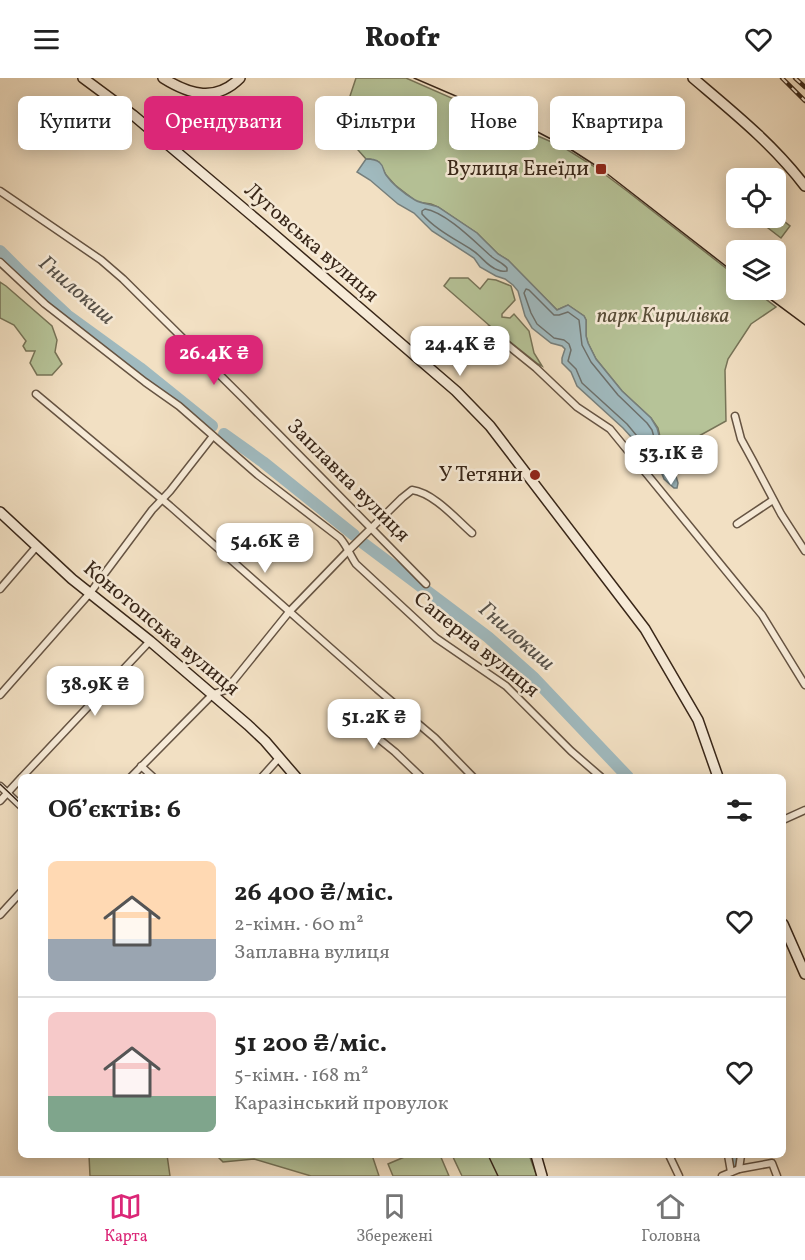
<!DOCTYPE html>
<html lang="uk">
<head>
<meta charset="utf-8">
<style>
  body { margin:0; font-family:Vollkorn,serif; background:#f6f6f6; color:#222; height:100vh; display:flex; flex-direction:column; font-size:22px; white-space:nowrap }
  * { box-sizing:border-box; margin:0 }
  p { font-size:20px; color:#767676 }
  .icon { flex:none; width:33px; height:33px; fill:none; stroke:currentColor; stroke-width:2; stroke-linecap:round; stroke-linejoin:round }
  .map { position:relative; flex:1; overflow:hidden }
  .panel { position:absolute; left:18px; top:696px; width:768px; height:384px; display:flex; flex-direction:column; background:#fff; border-radius:9px; box-shadow:0 3px 15px #0003 }
  .panel>* { flex:none }
  .hud { position:absolute; left:18px; top:18px; width:770px; height:54px; display:flex; gap:12px }
  .buttons { position:absolute; left:726px; top:90px; display:grid; gap:12px }
  .buttons a { display:grid; place-items:center; width:60px; height:60px; border-radius:9px; background:#fff; box-shadow:0 3px 15px #0003; font-size:30px }
  .price { position:absolute; translate:-50% -51px; padding:0 14px; border-radius:12px; background:#fff; color:#222; font-size:20px; line-height:39px; filter:drop-shadow(0 2px 3px #0008) }
  .price::after { content:''; position:absolute; left:50%; top:36px; width:18px; height:14px; margin-left:-9px; background:inherit; clip-path:polygon(0 0,100% 0,50% 100%) }
  .price.selected { background:#db2777; color:#fff }
  ul { padding:0; list-style:none }
  li { display:flex; align-items:center; gap:18px; height:150px; padding:0 30px }
  li+li { border-top:2px solid #e0e0e0 }
  li span { display:grid; place-items:center; flex:none; width:168px; height:120px; border-radius:9px; color:#555 }
  li>.icon { margin-inline-start:auto }
  span .icon { width:72px; height:72px; fill:#fffc; stroke-width:1 }
  li b { font-size:26px }
  h2 { display:flex; justify-content:space-between; align-items:center; height:72px; padding:0 30px; font-size:26px }
  .pill { padding:0 21px; border-radius:9px; background:#fff; box-shadow:0 3px 15px #0003; font-size:21px; line-height:54px }
  .pill.selected { background:#db2777; color:#fff }
  header { display:flex; justify-content:space-between; align-items:center; height:78px; padding:0 30px; background:#fff; font-size:27px; font-weight:800 }
  .menu { display:flex; justify-content:space-around; align-items:center; height:84px; border-top:2px solid #e0e0e0; background:#fff; font-size:16px; color:#767676 }
  .menu a { display:grid; justify-items:center; gap:3px }
  .menu .selected { color:#db2777 }
  .map>svg:first-child { display:block }
</style>
</head>
<body>
<header><svg class="icon" aria-label="menu" viewBox="0 0 24 24"><path d="M4 6h16M4 12h16M4 18h16"/></svg>Roofr<svg class="icon" aria-label="heart" viewBox="0 0 24 24"><path d="M12 20l-8-8c-3-5 5-10 8-4 3-6 11-1 8 4z"/></svg></header>
<div class="map">
<svg width="805" height="1098" viewBox="0 0 805 1098">
  <rect width="100%" height="100%" fill="#f2e0c3"/>
  <filter id="stains"><feTurbulence type="fractalNoise" baseFrequency=".00333" numOctaves="4"/><feColorMatrix values="0 0 0 0 .2 0 0 0 0 .09 0 0 0 0 .02 0 0 0 .5 -.17"/></filter>
  <radialGradient id="worn" r=".72"><stop offset=".6" stop-color="#630" stop-opacity="0"/><stop offset="1" stop-color="#630" stop-opacity=".3"/></radialGradient>
  <g fill="#b6c398" stroke="#777458" stroke-width="1.5">
    <polygon points="356,0 406,0 563,69 595,89 627,113 736,198 736,212 754,212 776,229 751,246 728,281 725,292 726,343 681,368 662,368 658,350 651,340 622,313 596,281 588,265 586,258 586,242 584,238 568,227 557,232 508,182 498,176 477,155 438,129 431,126 417,124 395,107 386,97 379,84 370,81 366,81 342,54 340,43 343,27 349,21"/>
    <polygon points="776,137 790,148 781,160 755,140 776,140"/>
    <polygon points="450,200 468,200 480,211 488,201 496,202 511,208 515,222 502,236 502,239 510,240 514,236 529,253 534,275 542,288 538,286 490,248 444,208"/>
    <polygon points="0,204 6,208 52,248 57,262 55,274 62,286 52,297 37,297 30,285 35,273 26,273 23,268 26,263 14,247 0,240"/>
    <polygon points="89,1077 167,1077 170,1098 90,1098"/>
    <polygon points="216,1077 372,1077 379,1098 311,1098 254,1081 223,1084"/>
    <polygon points="409,1077 440,1077 449,1098 393,1098 388,1086"/>
    <polygon points="452,1077 529,1077 537,1098 462,1098"/>
  </g>
  <path fill="#a0babf" stroke="#767f7c" stroke-width="1.5" d="M366,81C371,81 376,81 380,85C384,88 383,93 386,97C393,107 405,116 415,122C422,126 431,126 438,129L477,155L498,176L508,182L557,232L568,227L584,238L586,242V258L588,265L596,281L622,313L651,340L657,350L662,368L674,391L678,405L677,410H674L664,401L662,396L646,380L633,361L623,350L577,308L571,294L562,285V280L565,271L562,268L551,265L532,250L525,238L518,213L513,207L505,201L496,198L480,189L474,180L432,153L414,135L398,126L370,102L357,94Z"/>
  <g fill="none" stroke-linecap="round" stroke-linejoin="round">
    <g stroke="#6c706c" stroke-width="1.5">
      <path d="M425,131C446,134 476,165 492,179C497,183 503,185 507,190V193C503,193 502,194 498,192C486,188 482,178 472,172C455,161 436,152 422,136V133Z"/>
      <polygon points="526,211 529,212 554,237 559,237 568,234 579,242 582,267 591,284 618,317 647,345 652,352 657,370 660,377 659,380 656,381 627,346 582,305 576,291 568,283 571,272 569,266 564,262 554,260 537,246 531,235 524,215"/>
    </g>
    <g stroke="#a0babf" stroke-width="12">
      <polyline points="0,173 22,195 67,237 140,290 212,348"/>
      <polyline points="224,356 263,384 354,457"/>
      <polyline points="363,465 488,559 533,599 628,699"/>
      <polyline points="734,1084 735,1077"/>
    </g>
    <defs>
      <g id="street">
        <polyline points="0,113 101,182 123,201 243,320 426,506"/>
        <path d="M0,184L45,226L145,304L179,328L258,397L340,460C347,468 350,477 356,486L436,560L506,608L571,673L601,699"/>
        <polyline points="489,252 536,290 577,329 610,351 762,537 805,607"/>
        <polyline points="36,316 170,428 377,611 435,660 473,699"/>
        <polyline points="735,338 741,361 753,383 781,436 805,473"/>
        <polyline points="737,446 773,422"/>
        <polyline points="0,511 37,468"/>
        <polyline points="0,617 90,515 152,432 170,413 213,358"/>
        <polyline points="342,631 395,674 421,699"/>
        <polyline points="141,688 153,699"/>
        <polyline points="22,699 150,563"/>
        <path d="M131,699L213,616L226,612L289,534L348,473L402,420L412,412C434,415 456,441 472,455"/>
        <polyline points="262,699 279,680"/>
        <polyline points="0,708 21,728"/>
        <polyline points="0,723 21,700"/>
        <polyline points="783,742 805,732"/>
        <polyline points="0,837 21,814"/>
        <polyline points="669,1077 679,1098"/>
        <polyline points="728,1077 731,1094"/>
        <polyline points="739,1091 741,1077"/>
        <polyline points="722,1098 739,1091 772,1085 777,1098"/>
      </g>
      <g id="secondary">
        <polyline points="83,0 133,37 269,152 456,313 490,348 645,551 698,642 718,699"/>
        <path d="M163,0C190,17 216,24 240,0"/>
        <path d="M693,0C733,34 773,66 805,108"/>
        <polyline points="0,434 72,501 150,563 248,647 265,663 296,699"/>
        <polyline points="783,846 805,896"/>
        <polyline points="536,1077 542,1098"/>
      </g>
    </defs>
    <use href="#street" stroke="#665443" stroke-width="9"/>
    <use href="#secondary" stroke="#382618" stroke-width="12"/>
    <use href="#street" stroke="#f7ebd8" stroke-width="6"/>
    <use href="#secondary" stroke="#f7ebd8" stroke-width="9"/>
    <g stroke="#382618" stroke-width="1.5">
      <polyline points="414,0 530,50 570,71 601,91 736,196"/>
      <polyline points="758,212 805,247"/>
      <polyline points="0,706 21,726"/>
      <polyline points="488,1077 498,1098"/>
    </g>
    <defs>
      <g id="rail">
        <polyline points="782,0 805,23"/>
        <polyline points="795,0 805,9"/>
      </g>
    </defs>
    <use href="#rail" stroke="#382618" stroke-width="4.5"/>
    <use href="#rail" stroke="#f7ebd8" stroke-width="2" stroke-dasharray="7" stroke-linecap="butt"/>
  </g>
  <g fill="#8f2418" stroke="#f7ebd8" stroke-width="2">
    <rect x="595" y="85" width="12" height="12" rx="3"/>
    <circle cx="535" cy="397" r="6"/>
  </g>
  <g text-anchor="middle" dominant-baseline="central" stroke-width="5" stroke-linejoin="round" paint-order="stroke">
    <g font-size="21" fill="#382618" stroke="#f7ebd8" text-anchor="end">
      <text x="589" y="91">Вулиця Енеїди</text>
      <text x="523" y="397">У Тетяни</text>
    </g>
    <g font-size="21" fill="#382618" stroke="#f7ebd8">
      <text transform="translate(311 165) rotate(41)">Луговська вулиця</text>
      <text transform="translate(348 403) rotate(45)">Заплавна вулиця</text>
      <text transform="translate(161 551) rotate(40)">Конотопська вулиця</text>
      <text transform="translate(476 567) rotate(39)">Саперна вулиця</text>
    </g>
    <g font-size="21" font-style="italic" fill="#584d38" stroke="#f7ebd8">
      <text x="663" y="238">парк Кирилівка</text>
    </g>
    <g font-size="22" font-style="italic" fill="#57524a" stroke="#f7ebd8">
      <text transform="translate(76 213) rotate(41)">Гнилокиш</text>
      <text transform="translate(516 559) rotate(41)">Гнилокиш</text>
    </g>
  </g>
  <rect width="100%" height="100%" filter="url(#stains)"/>
  <rect width="100%" height="100%" fill="url(#worn)"/>
</svg>
<div class="buttons">
<a><svg class="icon" aria-label="locate" viewBox="0 0 24 24"><circle cx="12" cy="12" r="6"/><path d="M12 2v4M12 18v4M2 12h4M18 12h4"/></svg></a>
<a><svg class="icon" aria-label="layers" viewBox="0 0 24 24"><path d="M12 4l9 5-9 5-9-5zM3 14l9 5 9-5"/></svg></a>
</div>
<b class="price" style="left:460px;top:299px">24.4K ₴</b>
<b class="price selected" style="left:214px;top:308px">26.4K ₴</b>
<b class="price" style="left:671px;top:408px">53.1K ₴</b>
<b class="price" style="left:265px;top:496px">54.6K ₴</b>
<b class="price" style="left:95px;top:639px">38.9K ₴</b>
<b class="price" style="left:374px;top:672px">51.2K ₴</b>
<div class="hud">
<a class="pill">Купити</a>
<a class="pill selected">Орендувати</a>
<a class="pill">Фільтри</a>
<a class="pill">Нове</a>
<a class="pill">Квартира</a>
</div>
<section class="panel">
<h2>Об’єктів: 6<svg class="icon" aria-label="filters" viewBox="0 0 24 24"><path d="M4 7h16M4 17h16"/><circle cx="9" cy="7" r="2"/><circle cx="15" cy="17" r="2"/></svg></h2>
<ul>
<li><span style="background:linear-gradient(#ffd9b3 65%,#9aa5b1 0)"><svg class="icon" aria-label="home" viewBox="0 0 24 24"><path d="M3 11l9-7 9 7M6 9v11h12V9"/></svg></span><div><b>26 400 ₴/міс.</b><p>2-кімн. · 60 m²</p><p>Заплавна вулиця</p></div><svg class="icon" aria-label="heart" viewBox="0 0 24 24"><path d="M12 20l-8-8c-3-5 5-10 8-4 3-6 11-1 8 4z"/></svg></li>
<li><span style="background:linear-gradient(#f6c9c9 70%,#7fa58c 0)"><svg class="icon" aria-label="home" viewBox="0 0 24 24"><path d="M3 11l9-7 9 7M6 9v11h12V9"/></svg></span><div><b>51 200 ₴/міс.</b><p>5-кімн. · 168 m²</p><p>Каразінський провулок</p></div><svg class="icon" aria-label="heart" viewBox="0 0 24 24"><path d="M12 20l-8-8c-3-5 5-10 8-4 3-6 11-1 8 4z"/></svg></li>
</ul>
</section>
</div>
<nav class="menu">
<a class="selected"><svg class="icon" aria-label="map" viewBox="0 0 24 24"><path d="M3 6l6-2 6 2 6-2v14l-6 2-6-2-6 2zM9 4v14M15 6v14"/></svg>Карта</a>
<a><svg class="icon" aria-label="saved" viewBox="0 0 24 24"><path d="M7 4h10v16l-5-4-5 4z"/></svg>Збережені</a>
<a><svg class="icon" aria-label="home" viewBox="0 0 24 24"><path d="M3 11l9-7 9 7M6 9v11h12V9"/></svg>Головна</a>
</nav>
</body>
</html>
